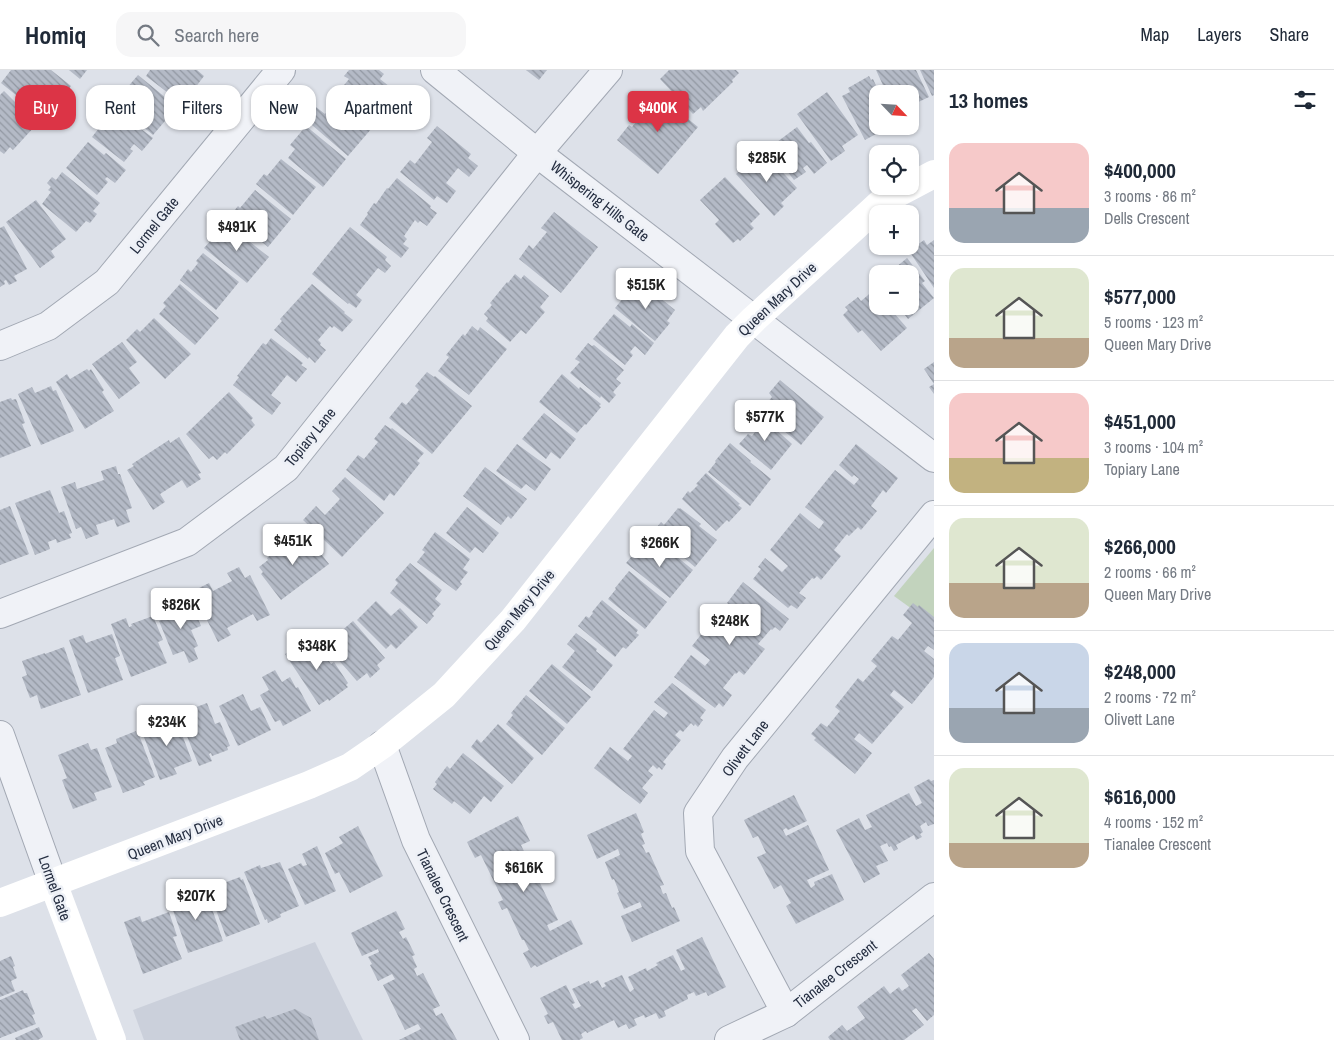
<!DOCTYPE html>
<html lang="en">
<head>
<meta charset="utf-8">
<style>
  body { margin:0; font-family:"Archivo Narrow",sans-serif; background:#f6f6f7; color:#1f2937; height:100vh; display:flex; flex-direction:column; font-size:19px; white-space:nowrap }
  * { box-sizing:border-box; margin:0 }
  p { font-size:16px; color:#747a83 }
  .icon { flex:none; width:28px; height:28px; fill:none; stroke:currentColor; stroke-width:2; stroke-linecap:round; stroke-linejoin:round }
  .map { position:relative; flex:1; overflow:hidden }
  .sheet { display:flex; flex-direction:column; background:#fff; width:400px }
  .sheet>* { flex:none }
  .banner { position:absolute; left:15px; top:15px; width:475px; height:45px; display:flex; gap:10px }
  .needle { width:32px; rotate:115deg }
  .fabs { position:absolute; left:869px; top:15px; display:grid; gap:10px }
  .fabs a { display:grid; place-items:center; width:50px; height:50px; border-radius:10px; background:#fff; box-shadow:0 1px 4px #0004; font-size:25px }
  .price { position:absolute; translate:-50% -42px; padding:0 11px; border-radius:5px; background:#fff; color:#222; font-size:16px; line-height:32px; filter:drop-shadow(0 1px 2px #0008) }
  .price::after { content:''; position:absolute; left:50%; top:30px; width:15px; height:11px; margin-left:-8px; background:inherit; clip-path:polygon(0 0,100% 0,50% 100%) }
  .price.selected { background:#dc3446; color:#fff }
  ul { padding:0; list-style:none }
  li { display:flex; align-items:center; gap:15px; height:125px; padding:0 15px }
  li+li { border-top:1px solid #e0e1e3 }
  li span { display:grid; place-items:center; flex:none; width:140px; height:100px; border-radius:15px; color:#555 }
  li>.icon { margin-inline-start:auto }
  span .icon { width:60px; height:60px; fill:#fffc; stroke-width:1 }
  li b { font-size:21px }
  h2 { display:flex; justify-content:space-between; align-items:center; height:60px; padding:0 15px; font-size:21px }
  .chip { padding:0 18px; border-radius:15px; background:#fff; box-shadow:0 1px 4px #0004; font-size:18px; line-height:45px }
  .chip.selected { background:#dc3446; color:#fff }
  header { display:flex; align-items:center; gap:30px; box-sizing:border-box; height:70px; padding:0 25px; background:#fff; border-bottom:1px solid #e0e1e3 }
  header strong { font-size:24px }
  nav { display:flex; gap:28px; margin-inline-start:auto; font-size:18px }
  .search { width:350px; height:45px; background:#f6f6f7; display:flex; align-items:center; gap:12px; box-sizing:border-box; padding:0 18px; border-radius:15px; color:#747a83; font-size:19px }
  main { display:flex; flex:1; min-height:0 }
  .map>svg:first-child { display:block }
</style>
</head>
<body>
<header>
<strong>Homiq</strong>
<div class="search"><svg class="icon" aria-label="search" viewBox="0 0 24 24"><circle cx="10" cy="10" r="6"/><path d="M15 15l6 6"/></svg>Search here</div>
<nav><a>Map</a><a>Layers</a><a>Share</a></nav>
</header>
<main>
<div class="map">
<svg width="934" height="970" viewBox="0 0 934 970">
  <defs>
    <pattern id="building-back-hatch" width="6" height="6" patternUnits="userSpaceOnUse" patternTransform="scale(1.25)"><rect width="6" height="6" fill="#b4bac6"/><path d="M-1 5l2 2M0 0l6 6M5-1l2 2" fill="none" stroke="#9298a2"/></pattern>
  </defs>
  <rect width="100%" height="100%" fill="#dde1e9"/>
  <polygon fill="#cbd0db" points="315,872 363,970 144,970 133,940"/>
  <polygon fill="#c2d3bd" points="934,478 934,555 894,526"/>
  <g fill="url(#building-back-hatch)">
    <polygon points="11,0 51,0 71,16 51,41 48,38 42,46 1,13"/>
    <polygon points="69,0 87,0 80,9"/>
    <polygon points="150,0 197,0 204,6 192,22 185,16 176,29 146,6"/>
    <polygon points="349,0 379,0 384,4 380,9 399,24 379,50 374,46 370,52 336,25 349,9 344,6"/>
    <polygon points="526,0 547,0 539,10"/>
    <polygon points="669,0 736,0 739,3 732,10 733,12 703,41 701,37 693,44 660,9"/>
    <polygon points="876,0 916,0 929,27 912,35 915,40 910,42 910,24 887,24"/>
    <polygon points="920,0 934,0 934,25 932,26"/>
    <polygon points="138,5 177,37 153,65 114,33"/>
    <polygon points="869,6 871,10 873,9 880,24 878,24 878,56 884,56 874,61 876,64 865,70 842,26 850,22 848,18"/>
    <polygon points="4,21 21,38 19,41 35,56 13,80 10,77 4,84 0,81 0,25"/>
    <polygon points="654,21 698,57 658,104 617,70 629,55 632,57 646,40 641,37"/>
    <polygon points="827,22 858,65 842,76 845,81 831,91 797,44"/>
    <polygon points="338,29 372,58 348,86 305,49 316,37 325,44"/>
    <polygon points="113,40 130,54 132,52 153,68 142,81 134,74 130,79 133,81 124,92 92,67"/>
    <polygon points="306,56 346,89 323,117 288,88 295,79 290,75"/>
    <polygon points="437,56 471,84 468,88 478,96 469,107 458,98 446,113 456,121 447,133 437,126 434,130 400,102 410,90 415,94 432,72 427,68"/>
    <polygon points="797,57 809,73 811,72 827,93 814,104 807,95 803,98 806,102 794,110 769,78"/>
    <polygon points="88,72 104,85 106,83 126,100 115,113 107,107 105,109 108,112 97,125 66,98"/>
    <polygon points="765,83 797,118 781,133 784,136 774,146 736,104 748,93 751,96"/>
    <polygon points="281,89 316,117 293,145 256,114 264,104 267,106"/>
    <polygon points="62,102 100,133 93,141 97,144 90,153 86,151 76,162 42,134 51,122 48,120 51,117 47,113 52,107 56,110"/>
    <polygon points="725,107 760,144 750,154 754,158 740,171 738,169 733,173 715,154 719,150 700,130"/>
    <polygon points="397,108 431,136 430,138 437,143 427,156 420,151 418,153 415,150 404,166 407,169 403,174 409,178 401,188 360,155 368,144 367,143 374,133 376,134 387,118 388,119"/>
    <polygon points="255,120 291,149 268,177 230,146 238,136 240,138"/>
    <polygon points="36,130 66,169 51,181 55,187 40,198 6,152"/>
    <polygon points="554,142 598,177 561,223 519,189 529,175 533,179 547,162 541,158"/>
    <polygon points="232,153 252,169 250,172 269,187 247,213 204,178 213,168 215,170 228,154 230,155"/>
    <polygon points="4,156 27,199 14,206 17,211 9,215 6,210 4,211 5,214 0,217 0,158"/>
    <polygon points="350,157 387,187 385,190 391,196 385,203 378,198 356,225 362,230 356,238 349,233 348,234 312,204"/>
    <polygon points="924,170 927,175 934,170 934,218 909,181"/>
    <polygon points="203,183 239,212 216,240 180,210 188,199 191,202 198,193 196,191"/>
    <polygon points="907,188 925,211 922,213 934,228 908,249 898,236 910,236 910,204 899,204 895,198"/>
    <polygon points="515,204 521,209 524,205 549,226 540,237 545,242 538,250 526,264 521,260 510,272 486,251 488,248 484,244 492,235 490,233 507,212 508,213"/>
    <polygon points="638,210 675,240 667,251 670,253 655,271 615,238"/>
    <polygon points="180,214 219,248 195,275 159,244 166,236 163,233"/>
    <polygon points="312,214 345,242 344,243 353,250 342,262 334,256 332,258 330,256 318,270 321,273 320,275 326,280 315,293 309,287 308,289 274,260 282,251 280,249"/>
    <polygon points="874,220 878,224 878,236 888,236 907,258 881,281 862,260 858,263 843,245 848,240 845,237 858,227 861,231"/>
    <polygon points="614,244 630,257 632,254 654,273 645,285 635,276 630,282 633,285 625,295 593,269"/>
    <polygon points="154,248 191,284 165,309 126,270 137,259 140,262"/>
    <polygon points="472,256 478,261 480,257 507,279 469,325 438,301 449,287 446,285 463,264 465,266"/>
    <polygon points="271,268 303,293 301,295 307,299 296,312 287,305 271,325 281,333 272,345 233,315 239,307 237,306 263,273 266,275"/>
    <polygon points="122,272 137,292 129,298 140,313 119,329 92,294"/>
    <polygon points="588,273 592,276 594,275 624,300 616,309 621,313 613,322 616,325 609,333 601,326 600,328 570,303 580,292 575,289"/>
    <polygon points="934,292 934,324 929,317 934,314 924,299"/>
    <polygon points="87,299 89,301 91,299 104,320 102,322 114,341 85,359 56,312 67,304 70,309"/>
    <polygon points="427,302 434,307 435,306 472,336 432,384 389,348 402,332 406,335 419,320 415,316"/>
    <polygon points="562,304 579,319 580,317 601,334 599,336 601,337 586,355 585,354 577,363 539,332"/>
    <polygon points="780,310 824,347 801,375 760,341 772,327 769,323"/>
    <polygon points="51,316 53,321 56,320 74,361 41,375 18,324 32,317 35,323"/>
    <polygon points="229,322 253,348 251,350 255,355 227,384 225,382 217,390 213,386 209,389 186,364"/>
    <polygon points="11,328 12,330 16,329 25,353 22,354 31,376 0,388 0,332"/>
    <polygon points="756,342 792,374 771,400 739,374 748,364 752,366 755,362 746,355"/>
    <polygon points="544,343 576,369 560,389 551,382 546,389 522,369"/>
    <polygon points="385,355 391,359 392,358 424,383 417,391 420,393 394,426 390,423 384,431 346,400 358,385 364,389 378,372 374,369"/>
    <polygon points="179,367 201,403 198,404 201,409 187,418 182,410 160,424 165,432 153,440 127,400 134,396 132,394 169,370 170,373"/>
    <polygon points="730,373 751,391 750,392 771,409 750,436 708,402 716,392 715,391"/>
    <polygon points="517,374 551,399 535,421 526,414 521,419 496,401"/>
    <polygon points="856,374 898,408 886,423 883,420 871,436 877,441 861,460 858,457 849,466 847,464 834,480 841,486 821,510 817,506 814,509 812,508 799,523 806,528 797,539 791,535 788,538 753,509 761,499 758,497 765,488 782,502 788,496 770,480 800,443 819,459 824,452 805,437 835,400 854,415 859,409 854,405 852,407 839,395"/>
    <polygon points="116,396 118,404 120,404 132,438 126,440 130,452 117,457 114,449 96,455 99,464 86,469 81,457 76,459 61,417 75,412 77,419 104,410 101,401"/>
    <polygon points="485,397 527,429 511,449 508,446 501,455 463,426"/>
    <polygon points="706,403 740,434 738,435 742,438 729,452 727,450 716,461 682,429 688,421 690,423 698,415 696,414"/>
    <polygon points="345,407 384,443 342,487 303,450 316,436 325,445 340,429 332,421"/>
    <polygon points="50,420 59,443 64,441 72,463 69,464 71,468 57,473 56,469 48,472 50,479 35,485 15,433"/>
    <polygon points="10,436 29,484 0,495 0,440"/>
    <polygon points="467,437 499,463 483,483 475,477 470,483 446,463"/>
    <polygon points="678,438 679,439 680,438 701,454 699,456 717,470 695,497 653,462 661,452 664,455"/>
    <polygon points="435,462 470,489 463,499 468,502 460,512 462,514 456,521 417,492 425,482 422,480"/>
    <polygon points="300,464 304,469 307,466 329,494 281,530 261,504 263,502 259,497 268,490 267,488 289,470 290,471"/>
    <polygon points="654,468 693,500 670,528 626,493 637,480 642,484"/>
    <polygon points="410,493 442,520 435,529 441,534 432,544 434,546 427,554 390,523 398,513 395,510"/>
    <polygon points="239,497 245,508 250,505 270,545 257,551 253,544 227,558 231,565 218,572 198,532 202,530 197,519 209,513 213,521 232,511 227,503"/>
    <polygon points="629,501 667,532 645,559 608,529 616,519 615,518"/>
    <polygon points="743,512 789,549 780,561 775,557 772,560 771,559 758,574 765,579 744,605 739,601 736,604 735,603 723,618 732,625 723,637 719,633 715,638 674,607 691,585 705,596 710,590 692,576 722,538 743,554 747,549 727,533"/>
    <polygon points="602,530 638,560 636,563 639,565 626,579 623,577 615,587 578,556 586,546 589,548 593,543 592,542"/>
    <polygon points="191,531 201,556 191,560 198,576 194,578 198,589 189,593 184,581 173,585 159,551 162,550 160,543"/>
    <polygon points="376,531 391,546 400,538 418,557 396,579 391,574 386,579 357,550"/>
    <polygon points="913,533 918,537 919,535 934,547 934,580 928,576 924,581 934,589 934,607 912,634 894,620 890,625 904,637 872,674 859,663 854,669 872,683 855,704 814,670 816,668 811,664 821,653 827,657 840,641 835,637 858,608 863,612 877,596 871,591 892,566 898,570 912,553 903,545"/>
    <polygon points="153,546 163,570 158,572 167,593 131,607 111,554 126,548 129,557 132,556 131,554"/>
    <polygon points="353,551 385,588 377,595 380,599 370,608 367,603 357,611 327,577 335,570 333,568"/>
    <polygon points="576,563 597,579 596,581 613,595 592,621 562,597 575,581 567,574"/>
    <polygon points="112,564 120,586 115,588 123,610 88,623 69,570 83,565 86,573"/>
    <polygon points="312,566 331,594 334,592 348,613 346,615 348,617 329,631 328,629 319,635 285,584"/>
    <polygon points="64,577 81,625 41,639 37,625 30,628 22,607 27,605 22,591 45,583 45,584"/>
    <polygon points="552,594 591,627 567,654 529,621"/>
    <polygon points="275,600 282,612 290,607 296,618 298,617 311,641 283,656 280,650 275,652 260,625 269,620 262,607"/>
    <polygon points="672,613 706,640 700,648 703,650 698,657 695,654 694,656 691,653 683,662 680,660 675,665 681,670 663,692 666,694 662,700 659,697 657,699 653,695 648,701 653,705 642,718 648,723 640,734 594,698 610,677 628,691 632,686 623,679 654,640 664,648 668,643 654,632"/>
    <polygon points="243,624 251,641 260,637 271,660 238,676 219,636"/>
    <polygon points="526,625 565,658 542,685 506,654 513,645 511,643"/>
    <polygon points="207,633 215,654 220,652 230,676 227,677 228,680 212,686 211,683 209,684 212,691 199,696 178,644"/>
    <polygon points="175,646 192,691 174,698 177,704 160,710 141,659"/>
    <polygon points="498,654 534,688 512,714 471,677 477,669 481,673"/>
    <polygon points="136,661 137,665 139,665 155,707 143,712 145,715 123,723 105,678 117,673 116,669"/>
    <polygon points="88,673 91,680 97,678 112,717 94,723 97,730 73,739 62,710 67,708 58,685"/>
    <polygon points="463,683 504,716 491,732 484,726 470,744 454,731 452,734 433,719 437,714 435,712 447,696 450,699"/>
    <polygon points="929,709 931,711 934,710 934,754 928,756 926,752 920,756 923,762 920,764 922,767 916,770 914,765 896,775 898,779 894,781 891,776 889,777 887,773 880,776 888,791 876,796 880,804 864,813 836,760 859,748 865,760 872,757 866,745 909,723 916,736 922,733 914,717"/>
    <polygon points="794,725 807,751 788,760 786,758 783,760 786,766 808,755 829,800 807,810 811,818 815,815 814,812 832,804 844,830 796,854 786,836 791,833 781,815 774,819 757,787 766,783 758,766 753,768 744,750"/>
    <polygon points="636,743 644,762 641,764 645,774 642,775 646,783 649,782 664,815 660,816 663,824 666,823 672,838 674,837 680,851 632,872 621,846 642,837 640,832 624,839 617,823 619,822 614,809 612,810 605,792 620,785 618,779 597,789 587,765"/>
    <polygon points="518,746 530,771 521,775 533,800 521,806 524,811 536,805 558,850 547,855 550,861 571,850 583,874 537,897 535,895 531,898 523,883 529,880 524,870 522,870 507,838 502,840 498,832 503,830 481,785 475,788 467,772"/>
    <polygon points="358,756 383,806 350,823 339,802 335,804 325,783 343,773 339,767"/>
    <polygon points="317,776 336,821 305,835 288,799 301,793 303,796 307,795 302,784"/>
    <polygon points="280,792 299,836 280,844 281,847 268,853 267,849 265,850 244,802 260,795 261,798"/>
    <polygon points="240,807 241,810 243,809 260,854 226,867 209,821 211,820 209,815 219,812 221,817 222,817 221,814"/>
    <polygon points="206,821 223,871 188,883 169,829 185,824 187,828"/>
    <polygon points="396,841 405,859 399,862 403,869 406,867 415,885 412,886 417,897 414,899 417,906 423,903 440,936 433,939 436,946 442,943 457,970 399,970 421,959 418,954 405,960 383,915 395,909 392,904 378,911 370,895 372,894 368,887 379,882 378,879 362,886 351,863"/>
    <polygon points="169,842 177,866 173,867 182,889 143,904 124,852 140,846 142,852"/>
    <polygon points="702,867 726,917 708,926 706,922 696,926 694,922 687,925 688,929 664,941 666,946 659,949 656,943 645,948 644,945 634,949 637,955 629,959 626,954 618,958 614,950 587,963 586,961 581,964 583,968 579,970 562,970 553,952 548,954 544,946 548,944 540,928 566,915 575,933 572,934 575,939 581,936 572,919 589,911 590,914 598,910 602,918 606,916 604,913 622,905 630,922 634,919 628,907 646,898 647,901 658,895 656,893 673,885 681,901 685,899 676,880"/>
    <polygon points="929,883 934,889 934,945 927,951 916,938 912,941 924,955 904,970 830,970 828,967 842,955 847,961 865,948 857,937 884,916 890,924 899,917 902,921 909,916 901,905"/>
    <polygon points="11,886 15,896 13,897 17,908 11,911 15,921 0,927 0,891"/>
    <polygon points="23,920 24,923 27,923 35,944 32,945 36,954 0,968 0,930"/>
    <polygon points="295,939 311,948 319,970 240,970 235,957 265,946 267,949"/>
    <polygon points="39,957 43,967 38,970 16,970 15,968"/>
  </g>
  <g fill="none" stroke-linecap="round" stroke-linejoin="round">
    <defs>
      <g id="street">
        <polyline points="435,0 537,83 934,388"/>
        <polyline points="0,276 48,256 107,212 281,0"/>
        <polyline points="0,544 187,472 286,398 537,83 608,0"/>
        <polyline points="0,665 53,813"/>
        <polyline points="382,675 416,770 515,970"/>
        <polyline points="786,943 700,781 698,743 735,688 934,445"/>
        <polyline points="729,970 786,943 934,827"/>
      </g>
    </defs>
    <use href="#street" stroke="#a2a8b3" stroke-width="30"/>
    <use href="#street" stroke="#f0f2f7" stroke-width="28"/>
    <g stroke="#fff" stroke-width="28">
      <polyline points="53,813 112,970"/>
      <polyline points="0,833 309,715 350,697 382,675 444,625 513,550 737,266 754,249 883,131 934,104"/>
    </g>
  </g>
  <g text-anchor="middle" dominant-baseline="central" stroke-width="5" stroke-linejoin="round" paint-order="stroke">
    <g font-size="15" fill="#252e41" stroke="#edf0f6">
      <text transform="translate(600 131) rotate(38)">Whispering Hills Gate</text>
      <text transform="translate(154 155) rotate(-51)">Lormel Gate</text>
      <text transform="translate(777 229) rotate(-43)">Queen Mary Drive</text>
      <text transform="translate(310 367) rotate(-51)">Topiary Lane</text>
      <text transform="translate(519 540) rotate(-50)">Queen Mary Drive</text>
      <text transform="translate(745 678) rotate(-53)">Olivett Lane</text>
      <text transform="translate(175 767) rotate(-21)">Queen Mary Drive</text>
      <text transform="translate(55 818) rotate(70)">Lormel Gate</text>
      <text transform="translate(443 825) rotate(64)">Tianalee Crescent</text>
      <text transform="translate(835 904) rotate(-38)">Tianalee Crescent</text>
    </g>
  </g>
</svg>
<div class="fabs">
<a><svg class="needle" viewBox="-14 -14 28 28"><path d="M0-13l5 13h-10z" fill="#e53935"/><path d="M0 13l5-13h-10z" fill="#747a83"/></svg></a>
<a><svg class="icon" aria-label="locate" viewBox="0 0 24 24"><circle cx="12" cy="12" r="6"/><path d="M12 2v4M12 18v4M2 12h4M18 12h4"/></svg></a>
<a>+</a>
<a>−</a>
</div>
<b class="price selected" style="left:658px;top:63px">$400K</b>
<b class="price" style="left:767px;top:113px">$285K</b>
<b class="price" style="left:237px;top:182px">$491K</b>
<b class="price" style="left:646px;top:240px">$515K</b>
<b class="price" style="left:765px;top:372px">$577K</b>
<b class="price" style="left:293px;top:496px">$451K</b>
<b class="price" style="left:660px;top:498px">$266K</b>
<b class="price" style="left:181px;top:560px">$826K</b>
<b class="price" style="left:730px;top:576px">$248K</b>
<b class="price" style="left:317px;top:601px">$348K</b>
<b class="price" style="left:167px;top:677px">$234K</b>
<b class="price" style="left:524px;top:823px">$616K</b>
<b class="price" style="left:196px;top:851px">$207K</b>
<div class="banner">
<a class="chip selected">Buy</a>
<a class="chip">Rent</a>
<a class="chip">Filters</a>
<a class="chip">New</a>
<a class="chip">Apartment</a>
</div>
</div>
<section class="sheet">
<h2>13 homes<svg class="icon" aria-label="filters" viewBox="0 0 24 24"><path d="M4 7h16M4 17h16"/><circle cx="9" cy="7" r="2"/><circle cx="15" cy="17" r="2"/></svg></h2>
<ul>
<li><span style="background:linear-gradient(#f6c9c9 65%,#9aa5b1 0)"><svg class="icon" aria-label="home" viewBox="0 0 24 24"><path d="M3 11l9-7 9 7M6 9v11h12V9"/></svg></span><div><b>$400,000</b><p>3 rooms · 86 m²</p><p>Dells Crescent</p></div></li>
<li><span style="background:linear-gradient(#dfe7d0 70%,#b9a48a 0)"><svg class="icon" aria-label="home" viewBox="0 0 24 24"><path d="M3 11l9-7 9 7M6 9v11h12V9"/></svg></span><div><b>$577,000</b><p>5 rooms · 123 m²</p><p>Queen Mary Drive</p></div></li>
<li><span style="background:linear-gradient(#f6c9c9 65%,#c2b280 0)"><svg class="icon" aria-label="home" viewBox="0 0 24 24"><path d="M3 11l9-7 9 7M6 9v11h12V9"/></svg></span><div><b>$451,000</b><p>3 rooms · 104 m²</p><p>Topiary Lane</p></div></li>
<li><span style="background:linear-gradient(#dfe7d0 65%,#b9a48a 0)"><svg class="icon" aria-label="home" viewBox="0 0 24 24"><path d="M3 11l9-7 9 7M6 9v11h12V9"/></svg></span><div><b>$266,000</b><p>2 rooms · 66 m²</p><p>Queen Mary Drive</p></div></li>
<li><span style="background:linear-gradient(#c9d6e8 65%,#9aa5b1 0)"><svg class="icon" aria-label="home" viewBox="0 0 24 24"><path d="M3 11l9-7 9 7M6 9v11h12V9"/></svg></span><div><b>$248,000</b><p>2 rooms · 72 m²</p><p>Olivett Lane</p></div></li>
<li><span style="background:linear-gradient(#dfe7d0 75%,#b9a48a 0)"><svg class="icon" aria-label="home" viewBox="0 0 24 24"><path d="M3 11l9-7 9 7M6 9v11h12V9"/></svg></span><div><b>$616,000</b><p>4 rooms · 152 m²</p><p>Tianalee Crescent</p></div></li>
</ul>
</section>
</main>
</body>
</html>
